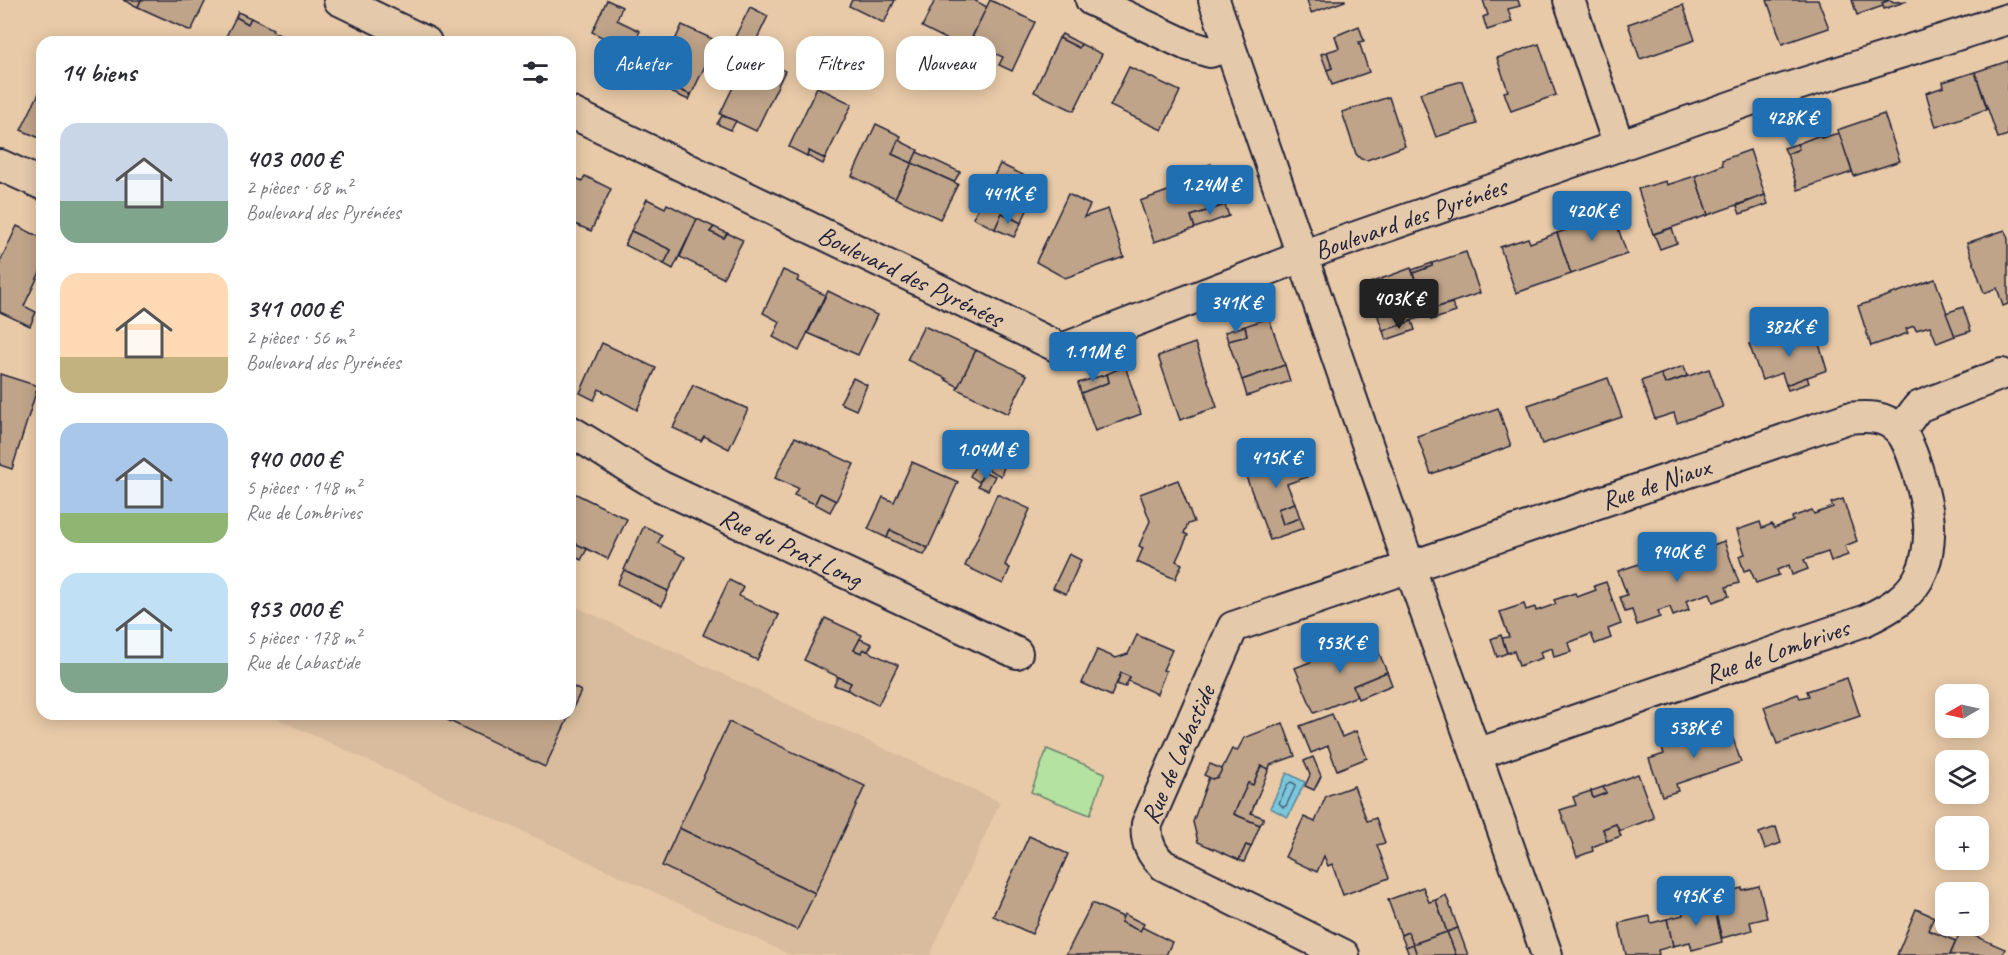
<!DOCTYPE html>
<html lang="fr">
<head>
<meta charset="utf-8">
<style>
  body { margin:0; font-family:Caveat,sans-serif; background:#f7f7f7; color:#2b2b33; height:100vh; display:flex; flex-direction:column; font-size:22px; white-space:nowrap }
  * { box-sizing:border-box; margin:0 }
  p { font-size:20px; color:#7c7c81 }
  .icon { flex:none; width:33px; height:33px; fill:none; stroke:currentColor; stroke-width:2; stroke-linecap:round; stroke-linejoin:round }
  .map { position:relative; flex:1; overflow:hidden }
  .details { position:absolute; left:36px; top:36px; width:540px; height:684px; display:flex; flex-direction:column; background:#fff; border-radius:18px; box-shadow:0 3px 15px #0003 }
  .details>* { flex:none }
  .guide { position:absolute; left:594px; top:36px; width:570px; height:54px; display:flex; gap:12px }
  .needle { width:39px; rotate:261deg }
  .buttons { position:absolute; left:1935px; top:684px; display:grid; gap:12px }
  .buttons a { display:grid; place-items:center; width:54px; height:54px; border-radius:12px; background:#fff; box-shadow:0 3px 15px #0003; font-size:30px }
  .price { position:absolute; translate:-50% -51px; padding:0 14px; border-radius:6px; background:#1f6fb2; color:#fff; font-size:20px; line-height:39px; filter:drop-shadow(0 2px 3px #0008) }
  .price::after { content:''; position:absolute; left:50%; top:36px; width:18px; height:14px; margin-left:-9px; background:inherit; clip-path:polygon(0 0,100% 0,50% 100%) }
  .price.current { background:#222; color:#fff }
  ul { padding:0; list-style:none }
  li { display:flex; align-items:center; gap:18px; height:150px; padding:0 24px }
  li span { display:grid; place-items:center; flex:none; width:168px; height:120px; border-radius:18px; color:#555 }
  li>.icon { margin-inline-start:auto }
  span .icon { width:72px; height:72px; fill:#fffc; stroke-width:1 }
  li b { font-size:26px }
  h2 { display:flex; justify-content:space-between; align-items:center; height:72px; padding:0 24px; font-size:26px }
  .tag { padding:0 21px; border-radius:18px; background:#fff; box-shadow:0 3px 15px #0003; font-size:21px; line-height:54px }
  .tag.current { background:#1f6fb2; color:#fff }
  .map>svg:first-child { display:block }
</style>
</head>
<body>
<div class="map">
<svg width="2008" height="955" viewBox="0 0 2008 955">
  <rect width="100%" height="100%" fill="#e8caa8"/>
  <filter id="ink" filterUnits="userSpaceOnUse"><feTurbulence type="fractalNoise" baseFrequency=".0167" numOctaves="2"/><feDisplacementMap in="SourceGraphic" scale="12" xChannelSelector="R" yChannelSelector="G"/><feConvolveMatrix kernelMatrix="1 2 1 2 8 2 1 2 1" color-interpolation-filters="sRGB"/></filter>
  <g filter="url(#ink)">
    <polygon fill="#d8bc9d" points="570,604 1000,802 930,955 791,955 267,714 570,714"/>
    <polygon fill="#b4e2a0" stroke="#6b826e" stroke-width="1.5" points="1047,749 1105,773 1090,815 1031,792"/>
    <polygon fill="#7bc7db" stroke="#57859b" stroke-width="1.5" points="1287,773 1305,782 1288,817 1270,808"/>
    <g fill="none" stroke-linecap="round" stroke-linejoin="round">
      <polygon stroke="#46647b" stroke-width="1.5" points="1291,782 1295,784 1295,787 1286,806 1283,807 1279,803 1288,784"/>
    </g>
    <g fill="#bfa489" stroke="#22223b" stroke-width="1.5">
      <polygon points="123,0 141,0 138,7"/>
      <polygon points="141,0 206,0 191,31 138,7"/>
      <polygon points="607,0 622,7 617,20 640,31 622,68 597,57 606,39 592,32"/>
      <polygon points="852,0 895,0 884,23 849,6"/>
      <polygon points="935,0 974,0 987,7 966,49 922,27"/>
      <polygon points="990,0 1035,22 1012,71 999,65 1003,57 970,42"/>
      <polygon points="1307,0 1345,0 1345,1 1311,13"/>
      <polygon points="1483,0 1518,0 1520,6 1508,9 1512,22 1487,30 1483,17 1488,15"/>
      <polygon points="1767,0 1818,0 1829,28 1782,44"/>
      <polygon points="1852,0 1890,0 1882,3 1883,6 1857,15"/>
      <polygon points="1890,0 1894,2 1907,1 1884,9 1882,3"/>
      <polygon points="1683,5 1695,40 1640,59 1628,24"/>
      <polygon points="750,7 768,16 752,49 733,41"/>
      <polygon points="238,12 251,18 248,24 236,17"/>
      <polygon points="236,17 248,24 251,18 273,29 272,31 287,39 286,42 223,42"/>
      <polygon points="682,25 717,41 691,95 675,88 673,93 655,84"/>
      <polygon points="1359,26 1364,41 1359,42 1369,72 1332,85 1327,70 1332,68 1327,52 1339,48 1335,36"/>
      <polygon points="1062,34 1081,44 1079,48 1059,38"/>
      <polygon points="1059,38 1079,48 1081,44 1102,54 1074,111 1034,92"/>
      <polygon points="1539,44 1556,95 1511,111 1504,92 1508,91 1497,58"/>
      <polygon points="1327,52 1332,68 1327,70 1321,54"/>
      <polygon points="749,53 785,71 756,131 720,114 736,81 731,79 738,64 743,67"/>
      <polygon points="743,54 748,57 743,67 738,64"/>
      <polygon points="2008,61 2008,135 1998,138 1975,72"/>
      <polygon points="1129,67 1180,91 1162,130 1110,106"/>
      <polygon points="1975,72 1987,109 1936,127 1926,93 1944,87 1943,82"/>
      <polygon points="1462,81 1477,124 1436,137 1420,93"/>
      <polygon points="42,87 42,139 21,130"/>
      <polygon points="817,87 852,104 825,159 809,151 807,156 789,147"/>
      <polygon points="675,88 691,95 689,100 673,93"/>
      <polygon points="1389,97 1405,146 1367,160 1361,159 1356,154 1342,112"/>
      <polygon points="1884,114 1900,161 1854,176 1837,130"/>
      <polygon points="722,116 736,121 731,130 717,124"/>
      <polygon points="876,124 901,136 892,154 912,163 895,198 852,176"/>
      <polygon points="1839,133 1852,172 1798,190 1787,154 1799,149 1797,144 1820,135 1821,138"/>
      <polygon points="898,140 918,150 912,163 892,154"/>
      <polygon points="1797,144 1799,149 1787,154 1784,148"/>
      <polygon points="1750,150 1765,195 1708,215 1695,176 1723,165 1722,160"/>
      <polygon points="809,151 825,159 823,164 807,156"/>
      <polygon points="917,152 960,172 954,182 912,163"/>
      <polygon points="912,163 958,184 940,219 895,198"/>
      <polygon points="1000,164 1040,183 1021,223 1002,213 995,229 973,218"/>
      <polygon points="1211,164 1225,205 1191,216 1195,228 1154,242 1140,201 1179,187 1175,176"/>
      <polygon points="570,175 582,181 585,176 611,189 591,231 570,222"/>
      <polygon points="1695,176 1708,215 1653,234 1638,189 1666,181 1667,185"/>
      <polygon points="1068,194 1090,205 1084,217 1108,209 1124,257 1065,278 1036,262"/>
      <polygon points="1765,195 1768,204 1740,214 1737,206"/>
      <polygon points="647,199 665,208 667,204 697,219 673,269 664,264 671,250 631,231"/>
      <polygon points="1225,205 1229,216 1195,228 1191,216"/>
      <polygon points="1611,208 1627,254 1571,274 1557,233 1586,224 1583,219"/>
      <polygon points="1002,213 1021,223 1014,237 995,229"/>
      <polygon points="697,219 714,227 710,232 724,238 727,233 743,240 723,278 680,257"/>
      <polygon points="17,226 42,238 42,268 24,306 36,312 30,326 0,312 0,262"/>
      <polygon points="714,227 727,233 724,238 710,232"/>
      <polygon points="1672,228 1677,243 1660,249 1654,234"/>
      <polygon points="2005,230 2008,239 2008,304 2003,306 1997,288 1984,293 1967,243"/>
      <polygon points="631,231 671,250 664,264 625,245"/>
      <polygon points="1557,233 1571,274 1516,293 1500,247 1528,238 1530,243"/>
      <polygon points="1466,252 1480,293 1426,311 1413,273 1432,266 1432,263"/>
      <polygon points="1432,263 1432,266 1413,273 1412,270"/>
      <polygon points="1411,268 1427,315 1383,331 1367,284"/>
      <polygon points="783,270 799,277 797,281 825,295 799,351 773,337 780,322 763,313"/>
      <polygon points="1935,279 1955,336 1937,343 1930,326 1916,330 1914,326 1906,329 1908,333 1871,346 1858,306"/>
      <polygon points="828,291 877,315 858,355 808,333"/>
      <polygon points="1452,303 1456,312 1431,320 1428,310"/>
      <polygon points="1963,307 1971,331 1955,336 1946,313"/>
      <polygon points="1269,318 1285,365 1242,380 1228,341 1247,336 1245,326"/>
      <polygon points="1412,321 1415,330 1386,340 1383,331"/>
      <polygon points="924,326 976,350 959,387 946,380 947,379 907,360"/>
      <polygon points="1245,326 1247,336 1228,341 1225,332"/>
      <polygon points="1787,330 1790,340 1773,346 1770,336"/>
      <polygon points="1815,331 1827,370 1786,385 1782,373 1762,380 1749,344 1770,336 1773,346"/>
      <polygon points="602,343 656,368 637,410 599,389 594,400 580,393"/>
      <polygon points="1195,343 1217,407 1180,420 1158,356"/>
      <polygon points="976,350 1027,375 1008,414 957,389"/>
      <polygon points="1285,365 1290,381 1247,396 1242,380"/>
      <polygon points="1125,366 1141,414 1095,431 1081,393 1109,382 1107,374"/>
      <polygon points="1684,366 1687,376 1665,384 1661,374"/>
      <polygon points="1709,369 1723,407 1677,423 1674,413 1655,419 1641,381 1661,374 1665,384"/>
      <polygon points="0,374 38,386 12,469 0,465"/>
      <polygon points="1107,374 1109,382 1081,393 1078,383"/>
      <polygon points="1807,377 1809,383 1788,390 1786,385"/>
      <polygon points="853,378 867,385 856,410 840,403"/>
      <polygon points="1608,378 1622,417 1542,444 1528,405"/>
      <polygon points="693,385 748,409 729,449 704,436 701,441 673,428"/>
      <polygon points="1498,408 1511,446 1431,474 1417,436"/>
      <polygon points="795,437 854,464 836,501 820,493 815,504 794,495 798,488 775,478"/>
      <polygon points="1296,446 1307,477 1287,484 1295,503 1278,509 1283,524 1300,518 1304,528 1270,540 1242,466"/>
      <polygon points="985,455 1005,464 1001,476 979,465"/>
      <polygon points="912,462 958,482 928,548 890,530 887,538 868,529 883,497 894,502"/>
      <polygon points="975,466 984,472 979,482 970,476"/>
      <polygon points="984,472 995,476 988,490 978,486"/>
      <polygon points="1178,480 1194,522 1188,524 1184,533 1188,535 1176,561 1182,564 1175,579 1137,562 1143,548 1139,546 1150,521 1140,494"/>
      <polygon points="570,491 627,519 608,559 570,541"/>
      <polygon points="820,493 836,501 830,512 815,504"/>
      <polygon points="997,494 1030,509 1005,565 1010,568 1003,584 965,566"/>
      <polygon points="1843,499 1857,541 1845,546 1848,555 1831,561 1828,552 1804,560 1808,569 1792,575 1789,565 1777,570 1779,575 1756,583 1750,569 1744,571 1739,556 1745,554 1737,530 1760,522 1762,528 1772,524 1774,528 1793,521 1792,517 1812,510 1814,514 1833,507 1831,503"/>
      <polygon points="1295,503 1300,518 1283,524 1278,509"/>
      <polygon points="644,526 662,535 658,543 685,557 668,591 624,570"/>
      <polygon points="890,530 928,548 924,555 887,538"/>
      <polygon points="570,541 587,549 581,560 570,554"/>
      <polygon points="1724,541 1739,583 1726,587 1729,596 1713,602 1710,593 1686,601 1689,610 1673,616 1670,607 1658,611 1660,617 1637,625 1632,610 1625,612 1620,597 1627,595 1618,571 1642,563 1644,569 1654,565 1655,569 1674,562 1673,559 1694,552 1695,555 1714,548 1713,545"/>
      <polygon points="1069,554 1081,560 1066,594 1053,588"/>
      <polygon points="624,570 668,591 662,606 617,584"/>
      <polygon points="729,580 743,587 739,596 779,615 757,660 703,635"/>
      <polygon points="1606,582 1621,624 1608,629 1611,638 1595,644 1591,634 1568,643 1571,652 1554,657 1552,648 1540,652 1542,658 1519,666 1514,651 1507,653 1502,638 1509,637 1500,612 1524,604 1526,610 1535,607 1536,611 1556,604 1554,600 1575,593 1577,597 1596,590 1594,586"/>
      <polygon points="825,618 862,635 854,650 862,653 863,649 898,665 878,705 847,690 851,683 804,660"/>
      <polygon points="1137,635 1172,650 1163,670 1166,671 1157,694 1128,681 1130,677 1121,673 1111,696 1082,683 1097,650 1116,658 1128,654"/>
      <polygon points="1501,635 1507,653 1497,657 1491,639"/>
      <polygon points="1372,636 1387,672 1353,686 1357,696 1314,713 1295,668 1335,652 1337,656 1348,652 1346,647"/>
      <polygon points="860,639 872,644 868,651 863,649 862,653 854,650"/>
      <polygon points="1387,672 1392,685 1358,699 1353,686"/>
      <polygon points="1121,673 1130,677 1125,687 1117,684"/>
      <polygon points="838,677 851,683 847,690 834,685"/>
      <polygon points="1847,678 1860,716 1777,744 1764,707 1798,694 1800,698 1809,696 1807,691"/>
      <polygon points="570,685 581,691 545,767 435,714 570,714"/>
      <polygon points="1332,714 1342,737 1356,731 1367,758 1337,770 1328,746 1311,753 1300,726"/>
      <polygon points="729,722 865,786 815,893 679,828"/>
      <polygon points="1283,723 1295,756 1270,765 1269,769 1261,766 1253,785 1248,783 1234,814 1260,825 1251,847 1246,845 1239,860 1198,842 1193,822 1209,777 1212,779 1218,777 1232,749 1237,751 1244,738"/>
      <polygon points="1728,724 1741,762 1676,784 1678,791 1662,796 1649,759 1664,754 1662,747 1692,737 1694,743 1707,738 1705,732"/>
      <polygon points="1705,732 1707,738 1694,743 1692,737"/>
      <polygon points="1313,757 1321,776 1314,790 1305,786 1310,775 1304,761"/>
      <polygon points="1210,764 1222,769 1218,777 1212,779 1204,775"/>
      <polygon points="1261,766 1269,769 1251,813 1264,818 1260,825 1234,814 1248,783 1253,785"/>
      <polygon points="1638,774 1654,818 1619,831 1616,824 1603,829 1607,841 1592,847 1593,851 1577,857 1560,810 1576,805 1573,797 1591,791 1593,798 1606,793 1603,787"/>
      <polygon points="1354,786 1367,821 1376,818 1385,843 1377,845 1389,878 1343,895 1332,864 1328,866 1324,856 1317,872 1285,857 1304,817 1315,822 1326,796"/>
      <polygon points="1603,787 1606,793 1593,798 1591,791"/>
      <polygon points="1616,824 1621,836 1607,841 1603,829"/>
      <polygon points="1776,827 1781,843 1765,849 1759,833"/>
      <polygon points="679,828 815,893 797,930 662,866"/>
      <polygon points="1029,836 1068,854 1032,934 993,916"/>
      <polygon points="1246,845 1251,847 1244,862 1239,860"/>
      <polygon points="1759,886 1767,918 1750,922 1752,930 1722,938 1711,896 1742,888 1742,890"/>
      <polygon points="1423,887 1429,902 1436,900 1447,932 1413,944 1408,932 1401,935 1388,900"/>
      <polygon points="1446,895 1458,928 1447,932 1436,900"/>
      <polygon points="1713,901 1722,942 1692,950 1690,942 1673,946 1667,919 1683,915 1682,908"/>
      <polygon points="1092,903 1123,917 1121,922 1140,931 1142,927 1172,942 1166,955 1066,955"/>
      <polygon points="1916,909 1934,917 1928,930 1956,941 1950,955 1897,955"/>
      <polygon points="1124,914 1144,924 1140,931 1121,922"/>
      <polygon points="1650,916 1651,923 1667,919 1673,946 1658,950 1659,955 1626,955 1619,923"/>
      <polygon points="1458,928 1468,955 1456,955 1447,932"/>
      <polygon points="1961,930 2005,949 2002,955 1950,955"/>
      <polygon points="1408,932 1413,944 1406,947 1401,935"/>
      <polygon points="1447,932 1456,955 1417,955 1413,944"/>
      <polygon points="1413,944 1417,955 1409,955 1406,947"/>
    </g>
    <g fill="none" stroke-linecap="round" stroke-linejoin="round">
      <defs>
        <g id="street">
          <polyline points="339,0 426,42"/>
          <polyline points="1091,0 1187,45 1210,52 1229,46"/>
          <polyline points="1214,0 1410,568 1547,955"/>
          <polyline points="1569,0 1619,146"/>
          <path id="s1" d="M570,112L1062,349L1327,247L1759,97L2008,19"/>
          <polyline points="0,165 42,184"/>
          <path id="s2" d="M570,431C601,449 629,469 660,486L1017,653"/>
          <polyline points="1900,431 1918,407 2002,374"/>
          <path id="s3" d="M1344,955L1163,865C1151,854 1145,840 1147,824L1233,627L1848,418C1866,416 1885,415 1899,430C1914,446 1931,513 1929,535C1929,546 1926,562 1922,571C1912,597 1887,610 1864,621L1477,754"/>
        </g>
      </defs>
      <use href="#street" stroke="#22223b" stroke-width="34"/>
      <use href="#street" stroke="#e4c9ab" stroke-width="30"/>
    </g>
  </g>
  <g text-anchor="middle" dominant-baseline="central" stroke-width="4.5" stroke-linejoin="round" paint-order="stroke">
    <g font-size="26" fill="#22223b" stroke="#e4c9ab">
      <text stroke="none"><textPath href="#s1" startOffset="918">Boulevard des Pyrénées</textPath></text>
      <text stroke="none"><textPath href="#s1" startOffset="378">Boulevard des Pyrénées</textPath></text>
      <text stroke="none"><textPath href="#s3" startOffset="909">Rue de Niaux</textPath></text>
      <text stroke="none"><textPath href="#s2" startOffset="250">Rue du Prat Long</textPath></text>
      <text transform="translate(1777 651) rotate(-19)">Rue de Lombrives</text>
      <text stroke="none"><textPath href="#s3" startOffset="324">Rue de Labastide</textPath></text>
    </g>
  </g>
</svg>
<div class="buttons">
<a><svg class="needle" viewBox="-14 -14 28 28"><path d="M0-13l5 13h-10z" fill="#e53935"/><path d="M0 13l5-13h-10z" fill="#7c7c81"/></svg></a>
<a><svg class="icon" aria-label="layers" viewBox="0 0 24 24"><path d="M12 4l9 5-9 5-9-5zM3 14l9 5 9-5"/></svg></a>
<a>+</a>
<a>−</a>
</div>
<b class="price" style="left:1792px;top:149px">428K €</b>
<b class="price" style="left:1210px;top:216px">1.24M €</b>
<b class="price" style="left:1008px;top:225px">441K €</b>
<b class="price" style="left:1592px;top:242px">420K €</b>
<b class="price current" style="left:1399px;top:330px">403K €</b>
<b class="price" style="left:1236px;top:334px">341K €</b>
<b class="price" style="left:1789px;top:358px">382K €</b>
<b class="price" style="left:1093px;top:383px">1.11M €</b>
<b class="price" style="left:986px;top:481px">1.04M €</b>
<b class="price" style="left:1276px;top:489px">415K €</b>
<b class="price" style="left:1677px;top:583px">940K €</b>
<b class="price" style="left:1340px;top:674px">953K €</b>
<b class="price" style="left:1694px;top:759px">538K €</b>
<b class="price" style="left:1696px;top:927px">495K €</b>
<div class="guide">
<a class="tag current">Acheter</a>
<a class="tag">Louer</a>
<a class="tag">Filtres</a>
<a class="tag">Nouveau</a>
</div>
<section class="details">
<h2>14 biens<svg class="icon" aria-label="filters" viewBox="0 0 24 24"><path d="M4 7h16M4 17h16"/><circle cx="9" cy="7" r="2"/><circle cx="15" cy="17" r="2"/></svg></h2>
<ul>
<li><span style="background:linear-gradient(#c9d6e8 65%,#7fa58c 0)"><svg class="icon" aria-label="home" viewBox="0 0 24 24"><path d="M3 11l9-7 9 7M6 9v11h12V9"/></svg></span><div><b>403 000 €</b><p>2 pièces · 68 m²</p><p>Boulevard des Pyrénées</p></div></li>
<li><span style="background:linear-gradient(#ffd9b3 70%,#c2b280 0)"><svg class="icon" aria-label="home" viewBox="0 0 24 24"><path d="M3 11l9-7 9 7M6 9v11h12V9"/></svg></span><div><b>341 000 €</b><p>2 pièces · 56 m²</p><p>Boulevard des Pyrénées</p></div></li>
<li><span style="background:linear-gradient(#a9c7e8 75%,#8fb573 0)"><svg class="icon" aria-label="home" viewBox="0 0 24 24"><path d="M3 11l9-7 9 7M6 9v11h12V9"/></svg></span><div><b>940 000 €</b><p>5 pièces · 148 m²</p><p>Rue de Lombrives</p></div></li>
<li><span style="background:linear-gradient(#bfe0f5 75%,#7fa58c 0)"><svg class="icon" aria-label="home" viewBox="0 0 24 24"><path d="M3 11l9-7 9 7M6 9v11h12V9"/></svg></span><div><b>953 000 €</b><p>5 pièces · 178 m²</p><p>Rue de Labastide</p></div></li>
</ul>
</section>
</div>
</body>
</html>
